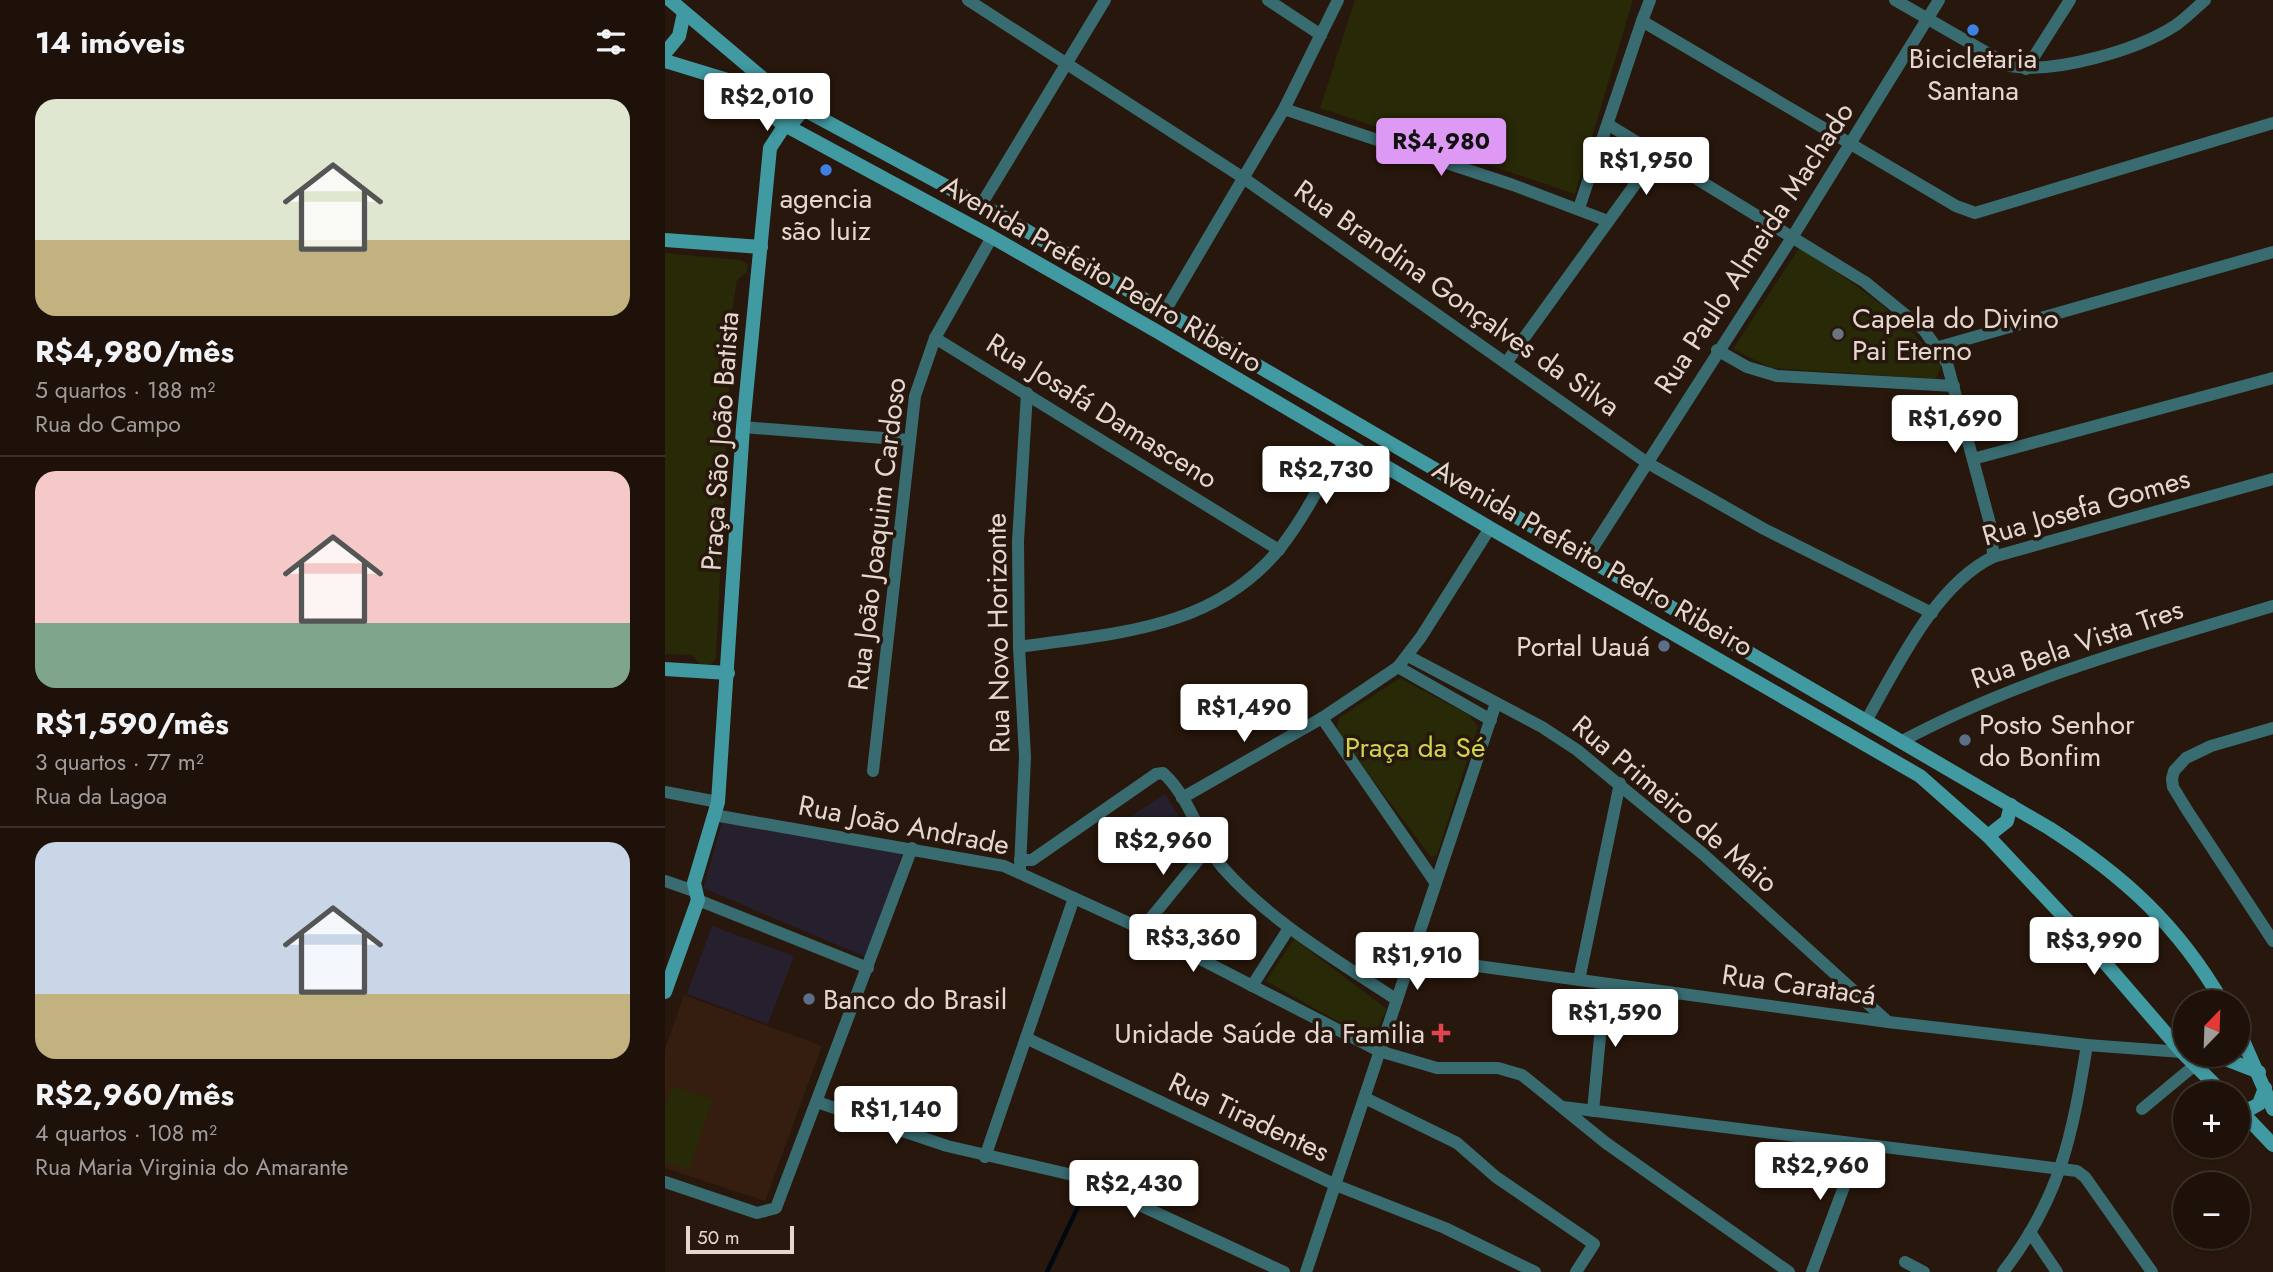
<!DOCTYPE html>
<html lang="pt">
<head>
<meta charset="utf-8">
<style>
  body { margin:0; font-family:Jost,sans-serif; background:#261a12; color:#f1f3f6; height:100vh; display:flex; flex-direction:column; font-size:26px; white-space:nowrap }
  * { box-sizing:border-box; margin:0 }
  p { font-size:23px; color:#a19d9c }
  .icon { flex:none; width:38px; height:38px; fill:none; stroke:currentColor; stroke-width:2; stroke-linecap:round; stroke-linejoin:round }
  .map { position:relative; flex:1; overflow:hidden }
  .drawer { display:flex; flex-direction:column; background:#1e1109; width:665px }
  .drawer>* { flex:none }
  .needle { width:46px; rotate:23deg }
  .controls { position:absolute; left:1508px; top:990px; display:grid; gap:14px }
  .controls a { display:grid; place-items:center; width:77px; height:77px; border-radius:50%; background:#1e1109; box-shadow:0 2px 5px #0004,0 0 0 2px #3c312a; font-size:35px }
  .scale { position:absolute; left:21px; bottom:18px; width:108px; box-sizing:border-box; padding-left:7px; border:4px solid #e4d7d0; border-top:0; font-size:19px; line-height:24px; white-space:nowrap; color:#e4d7d0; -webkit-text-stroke:5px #28170c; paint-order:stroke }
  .price { position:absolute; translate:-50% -60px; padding:0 16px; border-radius:7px; background:#fff; color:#222; font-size:23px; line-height:46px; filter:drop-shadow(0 2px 4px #0008) }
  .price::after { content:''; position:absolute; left:50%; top:42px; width:21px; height:16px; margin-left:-10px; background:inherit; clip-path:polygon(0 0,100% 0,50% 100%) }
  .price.selected { background:#dd99f3; color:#111 }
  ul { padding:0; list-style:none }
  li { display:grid; align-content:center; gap:14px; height:371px; padding:0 35px }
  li+li { border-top:2px solid #3c312a }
  li span { display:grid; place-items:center; height:217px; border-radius:21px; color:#555 }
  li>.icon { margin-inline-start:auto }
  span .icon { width:126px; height:126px; fill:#fffc; stroke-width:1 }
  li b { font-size:30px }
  h2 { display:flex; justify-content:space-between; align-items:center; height:84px; padding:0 35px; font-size:30px }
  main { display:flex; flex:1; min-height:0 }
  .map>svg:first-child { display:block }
</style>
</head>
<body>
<main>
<section class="drawer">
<h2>14 imóveis<svg class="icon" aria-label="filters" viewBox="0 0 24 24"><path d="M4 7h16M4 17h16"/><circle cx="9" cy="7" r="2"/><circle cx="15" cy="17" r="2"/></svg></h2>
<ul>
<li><span style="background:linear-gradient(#dfe7d0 65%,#c2b280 0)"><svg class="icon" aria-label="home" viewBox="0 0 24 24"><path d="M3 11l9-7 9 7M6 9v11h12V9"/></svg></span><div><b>R$4,980/mês</b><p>5 quartos · 188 m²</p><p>Rua do Campo</p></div></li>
<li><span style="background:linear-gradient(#f6c9c9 70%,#7fa58c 0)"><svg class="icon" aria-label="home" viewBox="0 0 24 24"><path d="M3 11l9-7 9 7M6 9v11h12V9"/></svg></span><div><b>R$1,590/mês</b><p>3 quartos · 77 m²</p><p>Rua da Lagoa</p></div></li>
<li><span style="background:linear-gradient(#c9d6e8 70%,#c2b280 0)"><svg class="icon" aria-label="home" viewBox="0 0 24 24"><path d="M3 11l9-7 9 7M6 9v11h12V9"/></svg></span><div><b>R$2,960/mês</b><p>4 quartos · 108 m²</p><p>Rua Maria Virginia do Amarante</p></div></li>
</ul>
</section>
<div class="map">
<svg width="1608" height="1272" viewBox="0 0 1608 1272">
  <rect width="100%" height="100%" fill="#28170c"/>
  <g fill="#261f2e">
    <polygon points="500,794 529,840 490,865 460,820"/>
    <polygon points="57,822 238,851 203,958 38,888"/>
    <polygon points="47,926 129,956 103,1024 22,994"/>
  </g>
  <polygon fill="#351e0f" points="19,995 157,1046 100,1201 0,1168 0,1049"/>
  <g fill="#272907">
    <polygon points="690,0 968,0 910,194 655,108"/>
    <path d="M1134,248C1188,282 1237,314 1276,366L1271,379L1106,368L1068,349Z"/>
    <polygon points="0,253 76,260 83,265 82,272 72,280 68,305 51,659 44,665 35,664 27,655 0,654"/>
    <polygon points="735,678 804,715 813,727 772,855 766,857 671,731 674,718"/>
    <polygon points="629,939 722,1009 706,1040 601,981"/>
    <polygon points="7,1086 48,1099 24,1170 0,1162 0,1106"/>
  </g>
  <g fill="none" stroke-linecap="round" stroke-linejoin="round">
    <polyline stroke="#010910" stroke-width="4.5" points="382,1272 420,1192"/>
    <g stroke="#386c71" stroke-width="12">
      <polyline points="303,0 577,177 981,462 1099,529 1267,613"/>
      <polyline points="603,0 656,35"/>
      <polyline points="985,0 977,21 1291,206 1310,213 1608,123"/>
      <path d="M1230,0L1345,66C1390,74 1473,50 1511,25C1521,18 1531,8 1540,0"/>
      <polyline points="1361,69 1405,0"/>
      <polyline points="619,109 848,185 943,221"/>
      <polyline points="944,125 1200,282 1259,330 1282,363 1327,531 1328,557"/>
      <polyline points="316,205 440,0"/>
      <polyline points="914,208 977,21"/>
      <polyline points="500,311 619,109 673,0"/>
      <polyline points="270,338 614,550"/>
      <polyline points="1274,347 1608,252"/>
      <polyline points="1052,350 1082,367 1112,376 1289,386"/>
      <polyline points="841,363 992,154"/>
      <polyline points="78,427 244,440"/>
      <polyline points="1308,459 1608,378"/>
      <polyline points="922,557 1128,236 1274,0"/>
      <path d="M354,647C450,633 549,630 616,547C641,515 659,477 679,442"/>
      <polyline points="743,656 877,727 912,750 1038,854 1223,1022"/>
      <polyline points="733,667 826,720"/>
      <polyline points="657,718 770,882"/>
      <path d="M1201,721C1232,667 1270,585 1328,557L1608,479"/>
      <polyline points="1608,728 1546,746 1521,758 1509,771 1507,779 1508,787 1522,810 1608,941"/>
      <path d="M1237,741C1355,678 1481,644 1608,606"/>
      <polyline points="208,771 250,396 270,338 327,237"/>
      <polyline points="0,792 53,802"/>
      <polyline points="517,798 657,718 733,667 756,637 825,528"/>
      <polyline points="49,815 339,866 477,929 714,1051 772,1068 833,1068 857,1075 941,1143 1124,1272"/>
      <path d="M355,860H367L491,774L498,773C526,798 534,840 558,868C607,923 672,960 732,1000"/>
      <polyline points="355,868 360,757 354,647 353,541 362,393"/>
      <polyline points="0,881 29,891"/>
      <polyline points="33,900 203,968"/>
      <polyline points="477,929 544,847"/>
      <polyline points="746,957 1223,1022 1422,1045 1517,1052"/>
      <polyline points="914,980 955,783"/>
      <polyline points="587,986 624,928"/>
      <polyline points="361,1038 673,1186 780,1228 870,1272"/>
      <polyline points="700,1098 792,1143 831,1177 929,1244 911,1272"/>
      <polyline points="152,1102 282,1146 412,1176 619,1272"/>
      <polyline points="898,1107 1412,1171 1420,1177 1487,1272"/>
      <polyline points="1477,1109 1530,1065"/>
      <polyline points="928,1111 940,984"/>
      <polyline points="320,1157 409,898"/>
      <polyline points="0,1182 92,1213 111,1208 247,848"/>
      <polyline points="1365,1232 1392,1272"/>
      <polyline points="1240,1262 1259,1272"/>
      <path d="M641,1272C706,1083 766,892 831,703"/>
      <polyline points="1147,1272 1195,1144"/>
      <path d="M1338,1272C1396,1197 1407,1136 1422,1045"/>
    </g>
    <g stroke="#419aa2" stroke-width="14">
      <polyline points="5,0 127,103"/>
      <polyline points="0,53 14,36 19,13"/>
      <polyline points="0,61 69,82 115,122"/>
      <path d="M131,105L134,115L125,125L116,123L111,115L113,108L127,103L338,217L1384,828C1459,876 1513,925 1558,1003"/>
      <polyline points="0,240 96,247"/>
      <polyline points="0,669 63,673"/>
      <polyline points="1323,836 1342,821 1346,805"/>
      <polyline points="0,992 33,900 29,883 53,802 78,427 105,148 120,125 327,237 493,332 825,528 1255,776 1323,836 1416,935 1517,1052 1559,1094"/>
      <polyline points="1573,1029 1608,1109"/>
      <polyline points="1550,1055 1594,1072"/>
      <polyline points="1573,1108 1608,1145"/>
      <polyline points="1573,1108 1585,1109 1594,1104 1600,1088"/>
    </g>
  </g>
  <g fill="#3f7fe0" stroke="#28170c" stroke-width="2.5">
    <circle cx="1308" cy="30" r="7"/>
    <circle cx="161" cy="170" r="7"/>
  </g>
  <circle fill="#6b7280" stroke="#28170c" stroke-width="2.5" cx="1173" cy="334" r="7"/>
  <g fill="#5c6f8a" stroke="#28170c" stroke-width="2.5">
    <circle cx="999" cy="646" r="7"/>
    <circle cx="1300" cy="740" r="7"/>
    <circle cx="144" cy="999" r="7"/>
  </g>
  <path fill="#e0444e" stroke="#28170c" stroke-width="2.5" d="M772.5 1022.5h7v7h7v7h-7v7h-7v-7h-7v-7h7z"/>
  <g text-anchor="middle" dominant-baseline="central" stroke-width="7" stroke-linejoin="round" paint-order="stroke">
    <g font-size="28" fill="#e4d7d0" stroke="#28170c" text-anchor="start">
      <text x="1308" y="58" text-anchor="middle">Bicicletaria<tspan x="1308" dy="32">Santana</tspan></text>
      <text x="161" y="198" text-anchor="middle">agencia<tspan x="161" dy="32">são luiz</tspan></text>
      <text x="1187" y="318">Capela do Divino<tspan x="1187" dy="32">Pai Eterno</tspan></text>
      <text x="985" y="646" text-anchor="end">Portal Uauá</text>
      <text x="1314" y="724">Posto Senhor<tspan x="1314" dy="32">do Bonfim</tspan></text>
      <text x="158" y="999">Banco do Brasil</text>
      <text x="760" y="1033" text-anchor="end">Unidade Saúde da Familia</text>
    </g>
    <g font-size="28" fill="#e4d7d0" stroke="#28170c">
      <text transform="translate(1089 248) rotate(-57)">Rua Paulo Almeida Machado</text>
      <text transform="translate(437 274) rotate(30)">Avenida Prefeito Pedro Ribeiro</text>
      <text transform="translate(792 298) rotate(35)">Rua Brandina Gonçalves da Silva</text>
      <text transform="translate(437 411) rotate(32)">Rua Josafá Damasceno</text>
      <text transform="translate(55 441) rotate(-86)">Praça São João Batista</text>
      <text transform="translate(1421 507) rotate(-16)">Rua Josefa Gomes</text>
      <text transform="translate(212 534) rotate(-83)">Rua João Joaquim Cardoso</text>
      <text transform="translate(928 558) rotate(30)">Avenida Prefeito Pedro Ribeiro</text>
      <text transform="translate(333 633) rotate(-91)">Rua Novo Horizonte</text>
      <text transform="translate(1412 644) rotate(-19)">Rua Bela Vista Tres</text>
      <text transform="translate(1010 804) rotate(40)">Rua Primeiro de Maio</text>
      <text transform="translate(239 825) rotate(11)">Rua João Andrade</text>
      <text transform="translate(1134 985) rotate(8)">Rua Caratacá</text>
      <text transform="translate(584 1117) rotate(25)">Rua Tiradentes</text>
    </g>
    <g font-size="28" fill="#cdd44d" stroke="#28170c">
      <text x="750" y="747">Praça da Sé</text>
    </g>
  </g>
</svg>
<div class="controls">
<a><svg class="needle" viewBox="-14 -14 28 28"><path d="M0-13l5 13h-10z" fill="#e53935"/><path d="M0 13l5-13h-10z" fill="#a19d9c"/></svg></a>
<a>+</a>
<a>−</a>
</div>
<div class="scale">50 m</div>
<b class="price" style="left:102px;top:133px">R$2,010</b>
<b class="price selected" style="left:776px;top:178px">R$4,980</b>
<b class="price" style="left:981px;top:197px">R$1,950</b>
<b class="price" style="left:1290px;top:455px">R$1,690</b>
<b class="price" style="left:661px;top:506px">R$2,730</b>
<b class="price" style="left:579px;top:744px">R$1,490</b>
<b class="price" style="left:498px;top:877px">R$2,960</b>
<b class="price" style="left:528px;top:974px">R$3,360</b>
<b class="price" style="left:1429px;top:977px">R$3,990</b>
<b class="price" style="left:752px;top:992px">R$1,910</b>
<b class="price" style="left:950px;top:1049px">R$1,590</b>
<b class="price" style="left:231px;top:1146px">R$1,140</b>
<b class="price" style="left:1155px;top:1202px">R$2,960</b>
<b class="price" style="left:469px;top:1220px">R$2,430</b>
</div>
</main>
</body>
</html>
